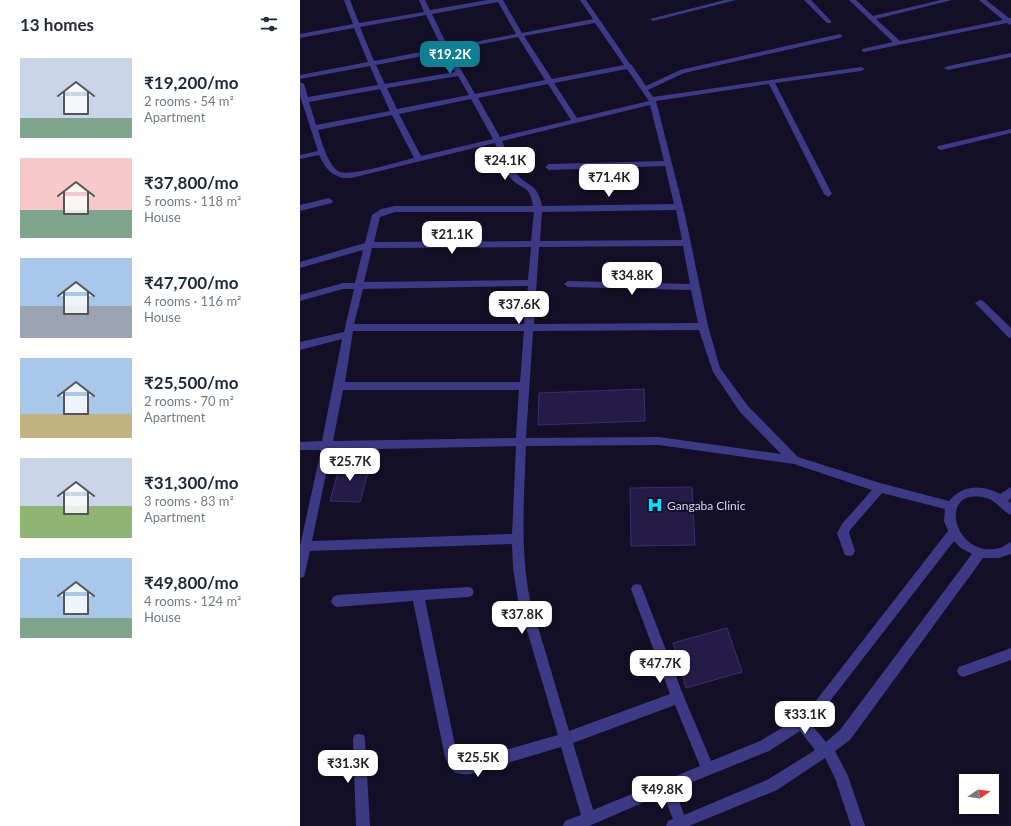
<!DOCTYPE html>
<html lang="en">
<head>
<meta charset="utf-8">
<style>
  body { margin:0; font-family:Lato,sans-serif; background:#f6f6f7; color:#1f2937; height:100vh; display:flex; flex-direction:column; font-size:15px; white-space:nowrap }
  * { box-sizing:border-box; margin:0 }
  p { font-size:13px; color:#747a83 }
  .icon { flex:none; width:22px; height:22px; fill:none; stroke:currentColor; stroke-width:2; stroke-linecap:round; stroke-linejoin:round }
  .map { position:relative; flex:1; overflow:hidden }
  .side { display:flex; flex-direction:column; background:#fff; width:300px }
  .side>* { flex:none }
  .needle { width:26px; rotate:77deg }
  .tools { position:absolute; left:659px; top:774px; display:grid; gap:8px }
  .tools a { display:grid; place-items:center; width:40px; height:40px; border-radius:0px; background:#fff; box-shadow:0 2px 6px #0003; font-size:20px }
  .price { position:absolute; translate:-50% -34px; padding:0 9px; border-radius:8px; background:#fff; color:#222; font-size:13px; line-height:26px; filter:drop-shadow(0 1px 2px #0008) }
  .price::after { content:''; position:absolute; left:50%; top:24px; width:12px; height:9px; margin-left:-6px; background:inherit; clip-path:polygon(0 0,100% 0,50% 100%) }
  .price.on { background:#117e91; color:#fff }
  ul { padding:0; list-style:none }
  li { display:flex; align-items:center; gap:12px; height:100px; padding:0 20px }
  li span { display:grid; place-items:center; flex:none; width:112px; height:80px; border-radius:0px; color:#555 }
  li>.icon { margin-inline-start:auto }
  span .icon { width:48px; height:48px; fill:#fffc; stroke-width:1 }
  li b { font-size:17px }
  h2 { display:flex; justify-content:space-between; align-items:center; height:48px; padding:0 20px; font-size:17px }
  main { display:flex; flex:1; min-height:0 }
  .map>svg:first-child { display:block }
</style>
</head>
<body>
<main>
<section class="side">
<h2>13 homes<svg class="icon" aria-label="filters" viewBox="0 0 24 24"><path d="M4 7h16M4 17h16"/><circle cx="9" cy="7" r="2"/><circle cx="15" cy="17" r="2"/></svg></h2>
<ul>
<li><span style="background:linear-gradient(#c9d6e8 75%,#7fa58c 0)"><svg class="icon" aria-label="home" viewBox="0 0 24 24"><path d="M3 11l9-7 9 7M6 9v11h12V9"/></svg></span><div><b>₹19,200/mo</b><p>2 rooms · 54 m²</p><p>Apartment</p></div></li>
<li><span style="background:linear-gradient(#f6c9c9 65%,#7fa58c 0)"><svg class="icon" aria-label="home" viewBox="0 0 24 24"><path d="M3 11l9-7 9 7M6 9v11h12V9"/></svg></span><div><b>₹37,800/mo</b><p>5 rooms · 118 m²</p><p>House</p></div></li>
<li><span style="background:linear-gradient(#a9c7e8 60%,#9aa5b1 0)"><svg class="icon" aria-label="home" viewBox="0 0 24 24"><path d="M3 11l9-7 9 7M6 9v11h12V9"/></svg></span><div><b>₹47,700/mo</b><p>4 rooms · 116 m²</p><p>House</p></div></li>
<li><span style="background:linear-gradient(#a9c7e8 70%,#c2b280 0)"><svg class="icon" aria-label="home" viewBox="0 0 24 24"><path d="M3 11l9-7 9 7M6 9v11h12V9"/></svg></span><div><b>₹25,500/mo</b><p>2 rooms · 70 m²</p><p>Apartment</p></div></li>
<li><span style="background:linear-gradient(#c9d6e8 60%,#8fb573 0)"><svg class="icon" aria-label="home" viewBox="0 0 24 24"><path d="M3 11l9-7 9 7M6 9v11h12V9"/></svg></span><div><b>₹31,300/mo</b><p>3 rooms · 83 m²</p><p>Apartment</p></div></li>
<li><span style="background:linear-gradient(#a9c7e8 75%,#7fa58c 0)"><svg class="icon" aria-label="home" viewBox="0 0 24 24"><path d="M3 11l9-7 9 7M6 9v11h12V9"/></svg></span><div><b>₹49,800/mo</b><p>4 rooms · 124 m²</p><p>House</p></div></li>
</ul>
</section>
<div class="map">
<svg width="711" height="826" viewBox="0 0 711 826">
  <rect width="100%" height="100%" fill="#130f26"/>
  <g fill="#241b47" stroke="#3b2d73">
    <polygon points="344,389 345,421 238,425 239,393"/>
    <polygon points="41,461 71,462 60,502 30,501"/>
    <polygon points="392,487 395,545 331,546 330,488"/>
    <polygon points="427,628 442,672 386,688 373,643"/>
  </g>
  <g fill="none" stroke-linecap="round" stroke-linejoin="round">
    <g fill="#3d3a85" fill-rule="evenodd">
      <path d="M44,0H50L59,23L124,12L119,0H125L130,10L188,0H203L222,33L293,19L280,0H286L330,64L332,65L333,67L346,86L380,70L540,34L543,36L540,38L384,73L348,90L353,97L561,67L565,69L561,71L475,83L532,194L528,197L524,194L469,84L356,101L385,215L408,326L420,368L448,406L498,457L580,483L649,501C662,485 683,484 700,494L711,487V498L708,501L711,503V515C702,511 696,500 686,498C636,485 653,560 700,548C704,547 707,543 711,542V554L699,558H683L550,740L535,751L548,776L565,826H551L535,778L525,758L477,790L389,826H366L368,821L373,819L363,794L289,826H263L265,821L281,815L261,747L170,774C154,775 151,772 145,757L113,601L37,607L33,605L31,601L33,597L37,595L168,587L172,588L174,592L172,596L168,597L125,600L157,755L161,761L170,760L258,735L218,600L213,568L212,544L10,551L4,577L0,578V546L21,450H0V442L22,441L42,339L0,350V342L44,332L54,289H43L0,301V295L43,283H55L63,250L0,268V262L65,243L72,215L81,209L95,206H233C230,183 220,191 209,176C202,167 199,153 195,143L51,178C34,179 26,170 19,155L0,159V155L18,151L0,96V82L4,84L8,97L78,85L70,66L0,79V75L68,62L54,28L0,38V34L53,24ZM198,2L216,34L148,47L132,14ZM126,15L142,48L74,61L60,27ZM295,23L324,65L252,79L224,36ZM218,37L245,80L175,94L150,50ZM144,52L155,72L85,84L76,65ZM327,69L349,101L277,118L254,83ZM158,76L169,95L97,109L87,88ZM248,84L271,120L200,137L178,98ZM80,89L90,111L16,125L9,102ZM171,99L193,139L121,156L99,114ZM350,105L364,161L249,164L245,167L249,170L365,166L374,204L242,206C237,181 227,188 215,172L202,141ZM92,115L114,158C101,161 47,178 38,171C27,163 22,142 18,130ZM376,210L382,240L240,241L242,212ZM95,212H234L231,241L74,242L80,217ZM383,246L390,284L268,281L264,284L268,287L391,290L398,323L234,324L239,247ZM231,247L228,280L64,282L72,248ZM228,286L224,324H54L63,289ZM399,330L413,372L440,412L481,454L359,437L226,438L233,331ZM53,331H224L220,382H45ZM43,390H219L216,438L33,441ZM359,445L494,464L572,490L542,524L537,533L545,555L549,556L553,555L555,551L549,533L550,530L582,493L645,509L644,521L648,531L515,702L497,719L460,741L411,761L384,697L341,585L337,584L333,585L331,589L370,694L269,731L230,600C220,549 224,498 226,446ZM216,446L212,534L12,541L31,450ZM654,541L661,548L672,554L540,730L526,742L510,723L523,710ZM375,705L400,766L293,810L273,743ZM500,731L515,750L509,754L467,780L384,815L375,789L469,751Z"/>
      <polygon points="425,0 436,0 353,21 350,19"/>
      <polygon points="504,0 511,0 531,21 531,23 527,23"/>
      <polygon points="549,0 556,0 573,16 641,0 652,0 576,19 600,41 703,20 679,0 686,0 709,18 711,18 711,25 707,23 564,52 562,51 562,49 593,42"/>
      <polygon points="711,53 711,57 648,70 644,68 648,66"/>
      <polygon points="711,129 711,133 641,150 637,148 638,146"/>
      <polygon points="29,198 33,201 32,203 0,211 0,205"/>
      <polygon points="680,300 683,301 711,328 711,338 708,337 677,305 675,303"/>
      <polygon points="711,648 711,660 663,677 659,675 657,671 659,667"/>
      <polygon points="59,734 64,735 65,740 70,826 56,826 53,740 54,735"/>
    </g>
  </g>
  <defs>
    <symbol id="hospital-bare" viewBox="-9 -9 18 18"><path d="M-5-5h3v3.5h4V-5h3V5h-3V1.5h-4V5h-3Z" fill="#00e5ff" stroke="#130f26" stroke-width="2.5" paint-order="stroke"/></symbol>
  </defs>
  <g fill-rule="evenodd">
    <use href="#hospital-bare" x="344" y="494" width="22" height="22"/>
  </g>
  <g text-anchor="middle" dominant-baseline="central" stroke-width="4" stroke-linejoin="round" paint-order="stroke">
    <g font-size="12" fill="#d9d4ff" stroke="#130f26" text-anchor="start">
      <text x="367" y="505">Gangaba Clinic</text>
    </g>
  </g>
</svg>
<div class="tools">
<a><svg class="needle" viewBox="-14 -14 28 28"><path d="M0-13l5 13h-10z" fill="#e53935"/><path d="M0 13l5-13h-10z" fill="#747a83"/></svg></a>
</div>
<b class="price on" style="left:150px;top:75px">₹19.2K</b>
<b class="price" style="left:205px;top:181px">₹24.1K</b>
<b class="price" style="left:309px;top:198px">₹71.4K</b>
<b class="price" style="left:152px;top:255px">₹21.1K</b>
<b class="price" style="left:332px;top:296px">₹34.8K</b>
<b class="price" style="left:219px;top:325px">₹37.6K</b>
<b class="price" style="left:50px;top:482px">₹25.7K</b>
<b class="price" style="left:222px;top:635px">₹37.8K</b>
<b class="price" style="left:360px;top:684px">₹47.7K</b>
<b class="price" style="left:505px;top:735px">₹33.1K</b>
<b class="price" style="left:178px;top:778px">₹25.5K</b>
<b class="price" style="left:48px;top:784px">₹31.3K</b>
<b class="price" style="left:362px;top:810px">₹49.8K</b>
</div>
</main>
</body>
</html>
